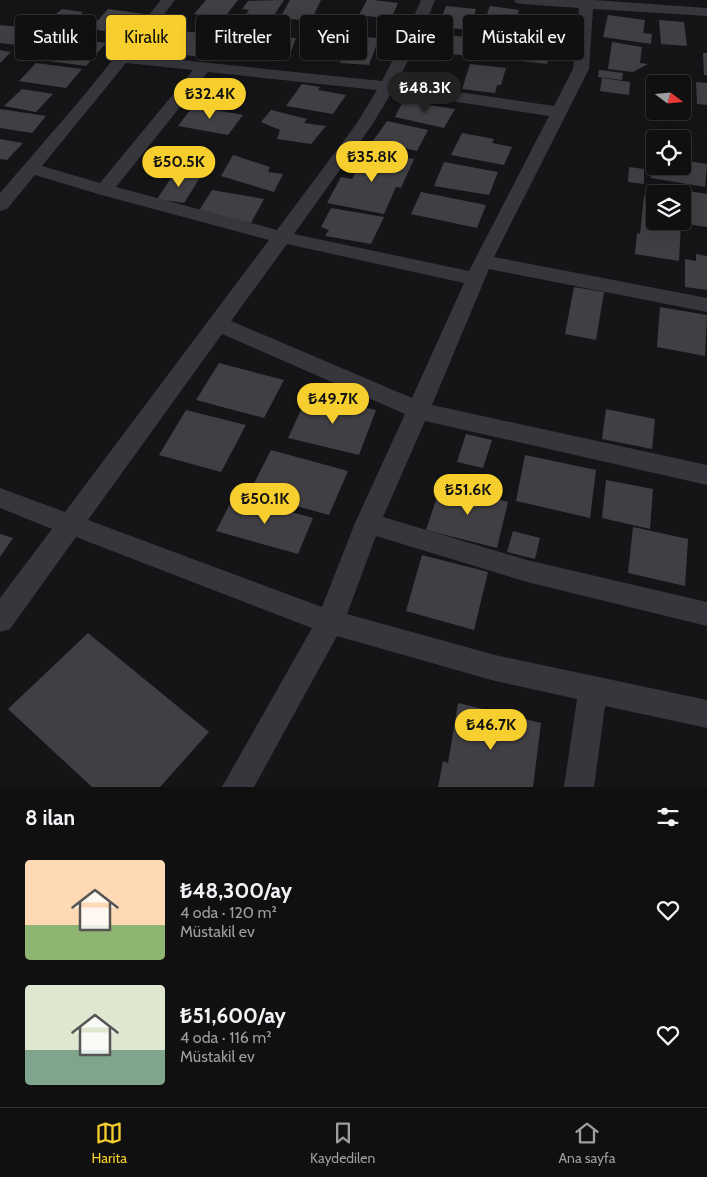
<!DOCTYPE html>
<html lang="tr">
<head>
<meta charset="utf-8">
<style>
  body { margin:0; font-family:Cabin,sans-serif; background:#19191a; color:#f1f3f6; height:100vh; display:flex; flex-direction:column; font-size:19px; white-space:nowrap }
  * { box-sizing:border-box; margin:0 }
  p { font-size:16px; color:#9c9d9f }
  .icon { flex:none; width:28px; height:28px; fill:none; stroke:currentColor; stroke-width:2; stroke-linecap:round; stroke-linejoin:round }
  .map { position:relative; height:787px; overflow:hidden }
  .drawer { display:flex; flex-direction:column; background:#101011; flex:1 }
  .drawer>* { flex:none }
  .hud { position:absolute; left:15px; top:15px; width:678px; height:45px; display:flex; gap:10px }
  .needle { width:32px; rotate:106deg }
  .controls { position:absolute; left:646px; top:75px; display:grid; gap:10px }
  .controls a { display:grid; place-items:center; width:45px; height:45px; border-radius:5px; background:#101011; box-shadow:0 5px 20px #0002,0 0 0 1px #303031; font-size:25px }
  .price { position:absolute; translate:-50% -42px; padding:0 11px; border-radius:18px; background:#f6ce2e; color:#111; font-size:16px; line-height:32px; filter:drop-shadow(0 1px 2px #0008) }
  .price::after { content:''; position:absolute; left:50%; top:30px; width:15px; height:11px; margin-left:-8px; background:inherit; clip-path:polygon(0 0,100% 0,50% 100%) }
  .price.selected { background:#222; color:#fff }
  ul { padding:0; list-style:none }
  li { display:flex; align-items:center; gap:15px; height:125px; padding:0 25px }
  li span { display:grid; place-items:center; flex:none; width:140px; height:100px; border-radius:5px; color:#555 }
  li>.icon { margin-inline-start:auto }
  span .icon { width:60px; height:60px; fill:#fffc; stroke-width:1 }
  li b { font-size:21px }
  h2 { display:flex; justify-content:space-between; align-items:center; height:60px; padding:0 25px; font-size:21px }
  .tag { padding:0 18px; border-radius:5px; background:#101011; box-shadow:0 5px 20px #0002,0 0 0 1px #303031; font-size:18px; line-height:45px }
  .tag.selected { background:#f6ce2e; color:#111 }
  .tabs { display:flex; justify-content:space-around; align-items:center; height:70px; border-top:1px solid #303031; background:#101011; font-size:14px; color:#9c9d9f }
  .tabs a { display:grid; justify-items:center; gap:2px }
  .tabs .selected { color:#f6ce2e }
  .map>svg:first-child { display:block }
</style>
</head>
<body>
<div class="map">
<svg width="707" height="787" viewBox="0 0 707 787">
  <rect width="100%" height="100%" fill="#151517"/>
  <g fill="#403f44">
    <polygon points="206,0 238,0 224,18 194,14"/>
    <polygon points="284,0 271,20 245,16 249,10 242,9 248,1"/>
    <polygon points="290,0 321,0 311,21 280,18"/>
    <polygon points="367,0 373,0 398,3 391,19 359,15"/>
    <polygon points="446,6 476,9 470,30 438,27"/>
    <polygon points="490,6 519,10 511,34 481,30"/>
    <polygon points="62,9 83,12 70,25 48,21"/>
    <polygon points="108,9 144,14 127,34 90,29"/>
    <polygon points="608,15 645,20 643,33 652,34 651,44 603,37"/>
    <polygon points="261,20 278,22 272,30 258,28"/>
    <polygon points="659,20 684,22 687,46 661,44"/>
    <polygon points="0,25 31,28 17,45 0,43"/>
    <polygon points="234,25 259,28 253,38 229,36"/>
    <polygon points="182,31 210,34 202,47 211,48 204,57 166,53"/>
    <polygon points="436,33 493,41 485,58 428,51"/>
    <polygon points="274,36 296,38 288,60 252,58 259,43 271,44"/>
    <polygon points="350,36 379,38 369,65 340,63"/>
    <polygon points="70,38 106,43 86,66 49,61"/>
    <polygon points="510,42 551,46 547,64 506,59"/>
    <polygon points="612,42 642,47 640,63 648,64 633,72 608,69"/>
    <polygon points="0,50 11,52 0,63"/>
    <polygon points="703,53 707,53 707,75 704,75"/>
    <polygon points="36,63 82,69 66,88 19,81"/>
    <polygon points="470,64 506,68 501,85 497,85 495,93 462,89"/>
    <polygon points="599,70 623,73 622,80 598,77"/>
    <polygon points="602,78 630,82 629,95 600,91"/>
    <polygon points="696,82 707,83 707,105 697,104"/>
    <polygon points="302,84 320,87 318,90 346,95 333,114 286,106"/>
    <polygon points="22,89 53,94 36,112 4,106"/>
    <polygon points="403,101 455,109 444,128 395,117"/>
    <polygon points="193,106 243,115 228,135 178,126"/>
    <polygon points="0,109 46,116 32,133 0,128"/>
    <polygon points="271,110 307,119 304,123 326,126 311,144 277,139 280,130 261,122"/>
    <polygon points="387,121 428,130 417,151 373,141"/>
    <polygon points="462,133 494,139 492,143 512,147 504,165 451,155"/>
    <polygon points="0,139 23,143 7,160 0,159"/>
    <polygon points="367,151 414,159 401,188 396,187 384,214 327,203 341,177 352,179"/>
    <polygon points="233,155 270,167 268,172 283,174 274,192 221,176"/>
    <polygon points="682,160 707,164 705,187 651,178 654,161 655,166 682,166"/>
    <polygon points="444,162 498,172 489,195 434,186"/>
    <polygon points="629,167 644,169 644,184 628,182"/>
    <polygon points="175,172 201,176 184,203 157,199"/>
    <polygon points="670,188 707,194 707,227 681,223 679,261 635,254 637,233 640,234 644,196 655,198 655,221 682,221 682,194 669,194"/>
    <polygon points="212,190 264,199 251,223 198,212"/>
    <polygon points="421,192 486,205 477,228 411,214"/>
    <polygon points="331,208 384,217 371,244 325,236 329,230 321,227"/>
    <polygon points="696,254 707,256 707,290 685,287 685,259 696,261"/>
    <polygon points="574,287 604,292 596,340 565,334"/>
    <polygon points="660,307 707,315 705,356 657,347"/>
    <polygon points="219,363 284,380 264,418 196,400"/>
    <polygon points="308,395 376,410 359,455 288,438"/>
    <polygon points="606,409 655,419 652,449 602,439"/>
    <polygon points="186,410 246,425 221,472 159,455"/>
    <polygon points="466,434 492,440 483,468 457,462"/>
    <polygon points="271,450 348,471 329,515 249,493"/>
    <polygon points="525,455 596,470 590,518 516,501"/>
    <polygon points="606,480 653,489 650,529 602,518"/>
    <polygon points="441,485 508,502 497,548 426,530"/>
    <polygon points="234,496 313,518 298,554 216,531"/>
    <polygon points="633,527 688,539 685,586 628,573"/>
    <polygon points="513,531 540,538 535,559 507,552"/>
    <polygon points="0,534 13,538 0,557"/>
    <polygon points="422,555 488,572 474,630 406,611"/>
    <polygon points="88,633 209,732 160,787 92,787 8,709"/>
    <polygon points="458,703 541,723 533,787 438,787 443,761 448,763"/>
  </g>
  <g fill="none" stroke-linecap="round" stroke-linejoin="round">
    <path fill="#36363c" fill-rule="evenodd" d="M161,0H175L133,55L382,81L407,32L421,0H435L422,32L397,83L554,106L573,69L579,8L521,4L516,3L514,0H594L707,8V16L593,9L589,69L494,257L707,298V312L489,269L432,405L707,465V485L425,421L383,517L527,560L707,602V626L527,582L376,536L347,614L495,655L707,700V728L605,706L594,787H564L577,699L495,681L337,636L254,787H222L312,628L76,537L10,629L0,632V598L52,529L0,508V488L65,512L269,240L98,194L35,175L7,209L0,211V193L81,99ZM126,63L193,70L100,183L42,166ZM208,72L377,90L357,123L277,230L116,187ZM392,92L549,116L469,271L294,234L372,125ZM287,244L464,283L412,398L231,321ZM222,334L405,414L355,523L322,607L88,520Z"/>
  </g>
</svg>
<div class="controls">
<a><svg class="needle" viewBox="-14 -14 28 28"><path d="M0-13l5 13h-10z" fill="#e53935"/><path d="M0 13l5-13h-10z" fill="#9c9d9f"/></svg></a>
<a><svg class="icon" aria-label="locate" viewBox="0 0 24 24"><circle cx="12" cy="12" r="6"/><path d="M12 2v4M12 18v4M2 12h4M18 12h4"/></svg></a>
<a><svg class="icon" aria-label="layers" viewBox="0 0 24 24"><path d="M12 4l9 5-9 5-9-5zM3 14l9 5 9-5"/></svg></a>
</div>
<b class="price selected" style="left:425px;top:114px">₺48.3K</b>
<b class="price" style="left:210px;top:120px">₺32.4K</b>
<b class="price" style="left:372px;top:183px">₺35.8K</b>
<b class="price" style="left:179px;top:188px">₺50.5K</b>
<b class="price" style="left:333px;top:425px">₺49.7K</b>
<b class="price" style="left:468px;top:516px">₺51.6K</b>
<b class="price" style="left:265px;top:525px">₺50.1K</b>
<b class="price" style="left:491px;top:751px">₺46.7K</b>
<div class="hud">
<a class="tag">Satılık</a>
<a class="tag selected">Kiralık</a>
<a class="tag">Filtreler</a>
<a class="tag">Yeni</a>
<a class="tag">Daire</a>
<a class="tag">Müstakil ev</a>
</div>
</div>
<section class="drawer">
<h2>8 ilan<svg class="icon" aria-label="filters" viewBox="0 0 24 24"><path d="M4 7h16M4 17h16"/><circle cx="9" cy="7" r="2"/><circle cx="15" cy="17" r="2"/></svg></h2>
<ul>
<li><span style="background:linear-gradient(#ffd9b3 65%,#8fb573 0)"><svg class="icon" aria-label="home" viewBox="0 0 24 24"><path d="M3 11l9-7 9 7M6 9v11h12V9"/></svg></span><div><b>₺48,300/ay</b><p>4 oda · 120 m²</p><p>Müstakil ev</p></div><svg class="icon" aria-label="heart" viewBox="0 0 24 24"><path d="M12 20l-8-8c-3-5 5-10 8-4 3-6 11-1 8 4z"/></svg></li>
<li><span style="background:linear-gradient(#dfe7d0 65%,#7fa58c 0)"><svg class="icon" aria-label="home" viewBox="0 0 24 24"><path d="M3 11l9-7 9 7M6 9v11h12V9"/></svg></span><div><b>₺51,600/ay</b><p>4 oda · 116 m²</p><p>Müstakil ev</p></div><svg class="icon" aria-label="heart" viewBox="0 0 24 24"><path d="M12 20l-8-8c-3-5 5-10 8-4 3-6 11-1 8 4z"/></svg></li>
</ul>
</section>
<nav class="tabs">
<a class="selected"><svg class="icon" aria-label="map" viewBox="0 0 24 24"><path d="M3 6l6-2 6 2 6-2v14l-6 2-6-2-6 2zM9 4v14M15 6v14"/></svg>Harita</a>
<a><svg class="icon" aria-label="saved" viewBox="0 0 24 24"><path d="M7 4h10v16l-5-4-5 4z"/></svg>Kaydedilen</a>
<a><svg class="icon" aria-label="home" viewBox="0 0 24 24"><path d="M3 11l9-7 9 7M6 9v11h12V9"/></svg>Ana sayfa</a>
</nav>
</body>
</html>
